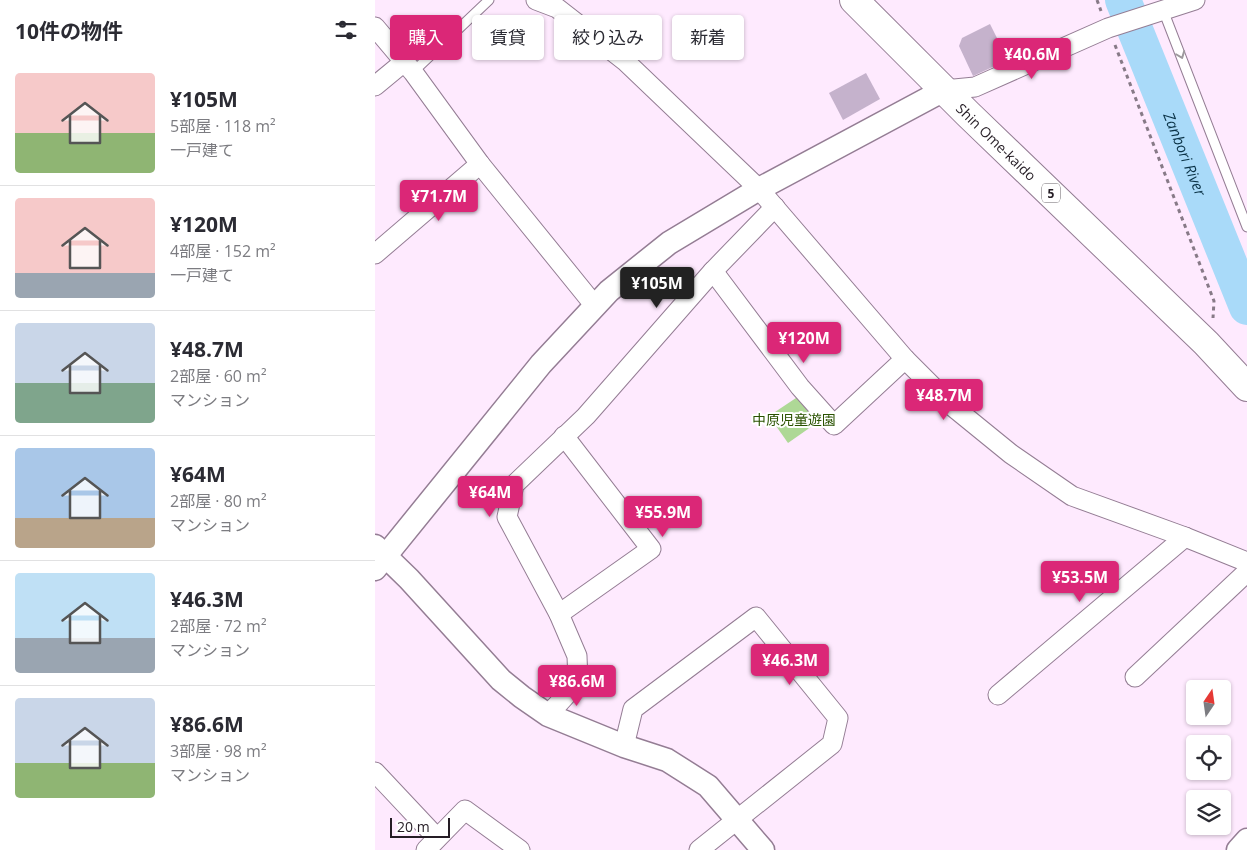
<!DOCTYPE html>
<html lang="ja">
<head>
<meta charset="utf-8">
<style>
  body { margin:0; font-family:"Open Sans","Noto Sans JP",sans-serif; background:#f2f2f3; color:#2b2b33; height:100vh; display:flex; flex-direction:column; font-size:19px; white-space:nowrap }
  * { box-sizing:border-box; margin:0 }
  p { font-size:16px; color:#7c7c81 }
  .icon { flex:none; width:28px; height:28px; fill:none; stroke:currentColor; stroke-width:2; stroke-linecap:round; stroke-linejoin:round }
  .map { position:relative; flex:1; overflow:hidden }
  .side { display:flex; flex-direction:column; background:#fff; width:375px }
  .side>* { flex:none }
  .hud { position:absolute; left:15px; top:15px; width:475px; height:45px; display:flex; gap:10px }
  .needle { width:32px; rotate:13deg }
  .tools { position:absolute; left:811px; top:680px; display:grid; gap:10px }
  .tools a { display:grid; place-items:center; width:45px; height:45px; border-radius:5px; background:#fff; box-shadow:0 1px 4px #0004; font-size:25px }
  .scale { position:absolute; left:15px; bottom:12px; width:60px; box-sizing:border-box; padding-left:5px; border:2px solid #251d25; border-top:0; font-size:14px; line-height:18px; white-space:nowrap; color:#251d25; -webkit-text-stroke:4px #fff; paint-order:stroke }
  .price { position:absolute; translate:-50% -42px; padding:0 11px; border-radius:5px; background:#db2777; color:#fff; font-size:16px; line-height:32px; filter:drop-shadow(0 1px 2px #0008) }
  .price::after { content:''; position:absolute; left:50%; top:30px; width:15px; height:11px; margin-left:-8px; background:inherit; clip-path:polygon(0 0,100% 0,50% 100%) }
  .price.on { background:#222; color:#fff }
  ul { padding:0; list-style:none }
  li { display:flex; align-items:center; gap:15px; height:125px; padding:0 15px }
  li+li { border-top:1px solid #e1e1e2 }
  li span { display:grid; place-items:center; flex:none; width:140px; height:100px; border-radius:5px; color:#555 }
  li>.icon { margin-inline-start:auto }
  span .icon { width:60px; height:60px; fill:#fffc; stroke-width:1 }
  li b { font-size:21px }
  h2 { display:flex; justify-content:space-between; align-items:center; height:60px; padding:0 15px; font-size:21px }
  .pill { padding:0 18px; border-radius:5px; background:#fff; box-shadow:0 1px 4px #0004; font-size:18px; line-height:45px }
  .pill.on { background:#db2777; color:#fff }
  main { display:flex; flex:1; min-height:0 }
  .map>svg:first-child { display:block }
</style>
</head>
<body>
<main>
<section class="side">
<h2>10件の物件<svg class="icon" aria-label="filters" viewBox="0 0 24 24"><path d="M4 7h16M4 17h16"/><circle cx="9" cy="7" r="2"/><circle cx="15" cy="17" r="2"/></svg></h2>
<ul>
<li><span style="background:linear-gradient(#f6c9c9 60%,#8fb573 0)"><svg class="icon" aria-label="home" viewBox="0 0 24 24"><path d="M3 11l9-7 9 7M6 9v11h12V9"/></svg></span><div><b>¥105M</b><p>5部屋 · 118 m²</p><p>一戸建て</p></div></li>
<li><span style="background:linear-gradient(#f6c9c9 75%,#9aa5b1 0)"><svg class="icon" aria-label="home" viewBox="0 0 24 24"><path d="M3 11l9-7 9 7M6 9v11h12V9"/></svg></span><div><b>¥120M</b><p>4部屋 · 152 m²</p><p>一戸建て</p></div></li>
<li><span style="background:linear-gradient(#c9d6e8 60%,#7fa58c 0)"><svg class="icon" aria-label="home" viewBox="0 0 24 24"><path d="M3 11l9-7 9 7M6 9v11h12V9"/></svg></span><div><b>¥48.7M</b><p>2部屋 · 60 m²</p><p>マンション</p></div></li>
<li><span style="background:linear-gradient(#a9c7e8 70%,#b9a48a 0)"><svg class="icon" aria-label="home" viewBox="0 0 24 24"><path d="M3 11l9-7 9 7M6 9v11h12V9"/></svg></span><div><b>¥64M</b><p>2部屋 · 80 m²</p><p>マンション</p></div></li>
<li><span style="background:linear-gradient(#bfe0f5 65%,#9aa5b1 0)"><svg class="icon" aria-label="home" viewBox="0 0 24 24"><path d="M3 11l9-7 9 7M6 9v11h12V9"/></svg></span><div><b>¥46.3M</b><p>2部屋 · 72 m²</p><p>マンション</p></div></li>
<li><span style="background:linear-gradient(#c9d6e8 65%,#8fb573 0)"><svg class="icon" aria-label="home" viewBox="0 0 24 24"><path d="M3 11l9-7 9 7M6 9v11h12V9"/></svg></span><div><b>¥86.6M</b><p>3部屋 · 98 m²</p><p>マンション</p></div></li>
</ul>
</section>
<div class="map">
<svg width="872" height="850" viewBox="0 0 872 850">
  <rect width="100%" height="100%" fill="#feeafe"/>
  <polygon fill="#aed896" points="424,396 443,422 413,443 394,416"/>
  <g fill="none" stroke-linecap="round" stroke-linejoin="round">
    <path stroke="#a9daf9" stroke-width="36" id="s1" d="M748,0L872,307"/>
  </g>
  <g fill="#c5b2cc">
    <polygon points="615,24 633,60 598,76 584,46 587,38"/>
    <polygon points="491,73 505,99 468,120 454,93"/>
  </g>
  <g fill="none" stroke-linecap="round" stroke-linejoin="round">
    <defs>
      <g id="service">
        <polyline points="788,10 872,227"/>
        <polyline points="38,72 114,0"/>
      </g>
      <g id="minor">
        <polyline points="161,0 182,8 250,61 384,189 530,359 577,406 636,454 697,496 810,537 872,562"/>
        <polyline points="0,27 38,72 105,164 220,306"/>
        <polyline points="0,86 29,62"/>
        <polyline points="569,90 600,87 733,28 820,0"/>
        <polyline points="0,254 105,164"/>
        <polyline points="338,271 425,387 459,425 530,359"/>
        <polyline points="184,614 276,549 189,436"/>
        <polyline points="760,677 872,572"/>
        <polyline points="623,695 810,537"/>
        <polyline points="173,715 203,682 202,656 184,614 132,517 139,485 211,416 338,271 400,207"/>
        <polyline points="249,746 258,709 381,617 463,718 457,744 324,850"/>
        <polyline points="0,772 62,838"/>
        <polyline points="51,850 90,810 145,850"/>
      </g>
      <g id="tertiary">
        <polyline points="0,546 34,579 126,680 147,697 173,715 249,746 292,760 333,786 388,850"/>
        <polyline points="0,569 166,364 234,291 294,243 384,189 569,90"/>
        <polyline points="863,850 872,840"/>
      </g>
      <g id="primary">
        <path id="s2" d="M479,0L593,114L831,343L872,387"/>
      </g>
    </defs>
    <use href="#service" stroke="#947d94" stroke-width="11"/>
    <use href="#minor" stroke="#947d94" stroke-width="21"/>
    <use href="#tertiary" stroke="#947d94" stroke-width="25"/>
    <use href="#primary" stroke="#947d94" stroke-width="30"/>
    <g stroke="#877a87" stroke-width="3" stroke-dasharray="4 4" stroke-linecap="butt">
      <polyline points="722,0 726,11"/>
      <polyline points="740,45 839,301 838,318"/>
    </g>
    <use href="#service" stroke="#fff" stroke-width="9"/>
    <use href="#minor" stroke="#fff" stroke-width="19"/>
    <use href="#tertiary" stroke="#fff" stroke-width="22"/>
    <use href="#primary" stroke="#fff" stroke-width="28"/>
  </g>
  <defs><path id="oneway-chevron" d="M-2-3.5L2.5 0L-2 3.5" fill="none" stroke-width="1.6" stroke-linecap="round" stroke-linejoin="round" transform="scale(1.25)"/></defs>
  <use stroke="#9d999d" href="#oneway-chevron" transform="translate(806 55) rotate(69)"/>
  <g text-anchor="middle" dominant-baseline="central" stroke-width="4" stroke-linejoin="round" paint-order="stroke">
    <rect fill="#fff" stroke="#666166" stroke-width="1" x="667" y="183.5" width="18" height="19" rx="4"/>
    <g font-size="12" font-weight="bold" fill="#251d25">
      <text x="676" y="193">5</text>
    </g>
    <g font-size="14" fill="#251d25" stroke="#fff">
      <text stroke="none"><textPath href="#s2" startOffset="201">Shin Ome-kaido</textPath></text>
    </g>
    <g font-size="14" fill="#2a5201" stroke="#fff">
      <text x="419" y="419">中原児童遊園</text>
    </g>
    <g font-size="15" font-style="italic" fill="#0b3347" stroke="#fff">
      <text stroke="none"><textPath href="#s1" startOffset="166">Zanbori River</textPath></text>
    </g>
  </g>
</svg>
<div class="tools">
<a><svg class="needle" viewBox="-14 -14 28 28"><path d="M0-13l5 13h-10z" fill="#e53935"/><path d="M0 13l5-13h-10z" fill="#7c7c81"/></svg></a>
<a><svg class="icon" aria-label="locate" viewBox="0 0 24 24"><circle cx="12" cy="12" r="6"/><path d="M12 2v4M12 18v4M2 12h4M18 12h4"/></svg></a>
<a><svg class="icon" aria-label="layers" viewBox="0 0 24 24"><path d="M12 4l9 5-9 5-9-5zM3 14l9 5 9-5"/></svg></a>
</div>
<div class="scale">20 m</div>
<b class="price" style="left:657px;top:80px">¥40.6M</b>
<b class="price" style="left:64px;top:222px">¥71.7M</b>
<b class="price on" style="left:282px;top:309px">¥105M</b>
<b class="price" style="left:429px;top:364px">¥120M</b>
<b class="price" style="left:569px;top:421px">¥48.7M</b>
<b class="price" style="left:115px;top:518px">¥64M</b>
<b class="price" style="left:288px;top:538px">¥55.9M</b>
<b class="price" style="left:705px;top:603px">¥53.5M</b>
<b class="price" style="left:415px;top:686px">¥46.3M</b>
<b class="price" style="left:202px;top:707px">¥86.6M</b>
<div class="hud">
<a class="pill on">購入</a>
<a class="pill">賃貸</a>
<a class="pill">絞り込み</a>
<a class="pill">新着</a>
</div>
</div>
</main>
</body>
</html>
